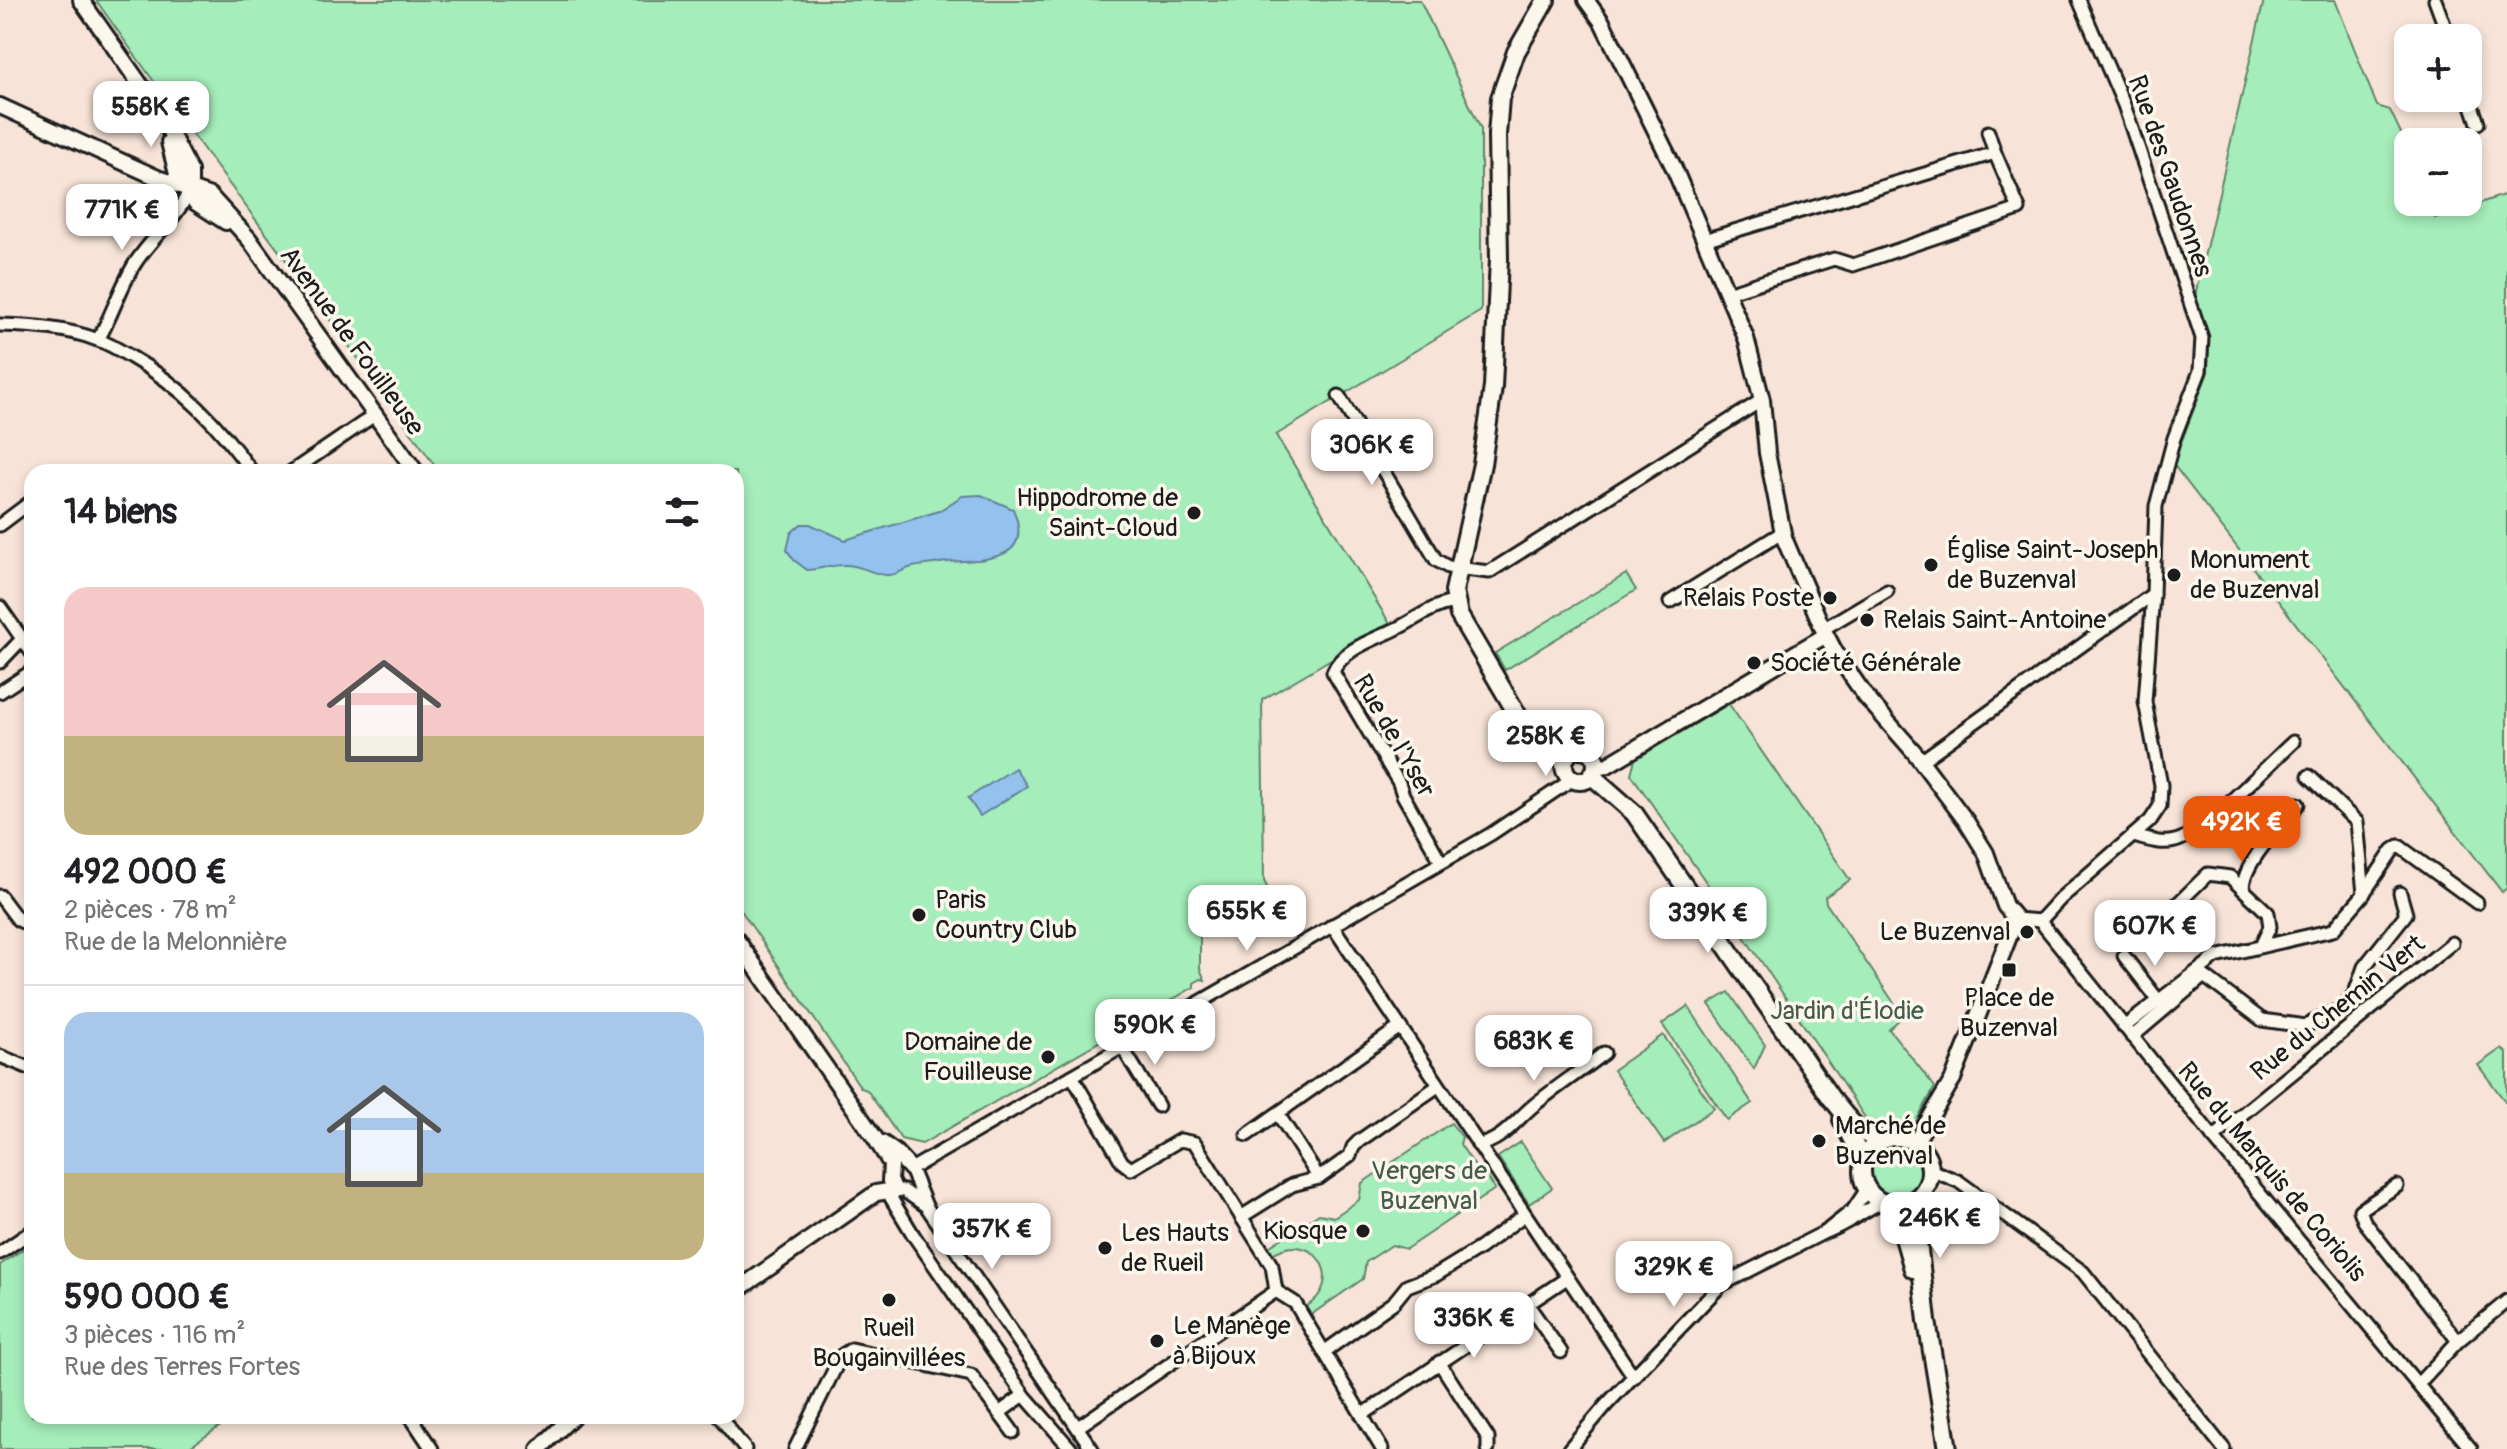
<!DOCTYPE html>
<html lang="fr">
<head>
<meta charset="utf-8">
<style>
  body { margin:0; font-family:Pangolin,sans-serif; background:#f6f6f6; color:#202124; height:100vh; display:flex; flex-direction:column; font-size:30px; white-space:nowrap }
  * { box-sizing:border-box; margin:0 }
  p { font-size:26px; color:#757577 }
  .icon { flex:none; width:44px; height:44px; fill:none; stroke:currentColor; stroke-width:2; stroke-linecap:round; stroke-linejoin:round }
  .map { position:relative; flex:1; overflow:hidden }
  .details { position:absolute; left:24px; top:464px; width:720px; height:960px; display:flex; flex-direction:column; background:#fff; border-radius:24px; box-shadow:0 4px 12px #0003 }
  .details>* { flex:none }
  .fabs { position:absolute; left:2394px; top:24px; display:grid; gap:16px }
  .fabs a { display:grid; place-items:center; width:88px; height:88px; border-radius:16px; background:#fff; box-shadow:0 4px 12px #0003; font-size:40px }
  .price { position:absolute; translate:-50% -68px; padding:0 18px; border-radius:16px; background:#fff; color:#222; font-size:26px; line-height:52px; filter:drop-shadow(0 2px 4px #0008) }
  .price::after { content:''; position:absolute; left:50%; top:48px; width:24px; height:18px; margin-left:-12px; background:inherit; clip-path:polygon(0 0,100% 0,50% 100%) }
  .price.current { background:#ea580c; color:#fff }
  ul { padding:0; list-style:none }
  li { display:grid; align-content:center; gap:16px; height:424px; padding:0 40px }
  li+li { border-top:2px solid #e0e0e0 }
  li span { display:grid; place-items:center; height:248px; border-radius:24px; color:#555 }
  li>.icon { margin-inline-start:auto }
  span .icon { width:144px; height:144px; fill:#fffc; stroke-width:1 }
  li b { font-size:34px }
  h2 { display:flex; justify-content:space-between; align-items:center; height:96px; padding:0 40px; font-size:34px }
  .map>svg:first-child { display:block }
</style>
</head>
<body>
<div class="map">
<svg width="2507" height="1449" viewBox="0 0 2507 1449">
  <rect width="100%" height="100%" fill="#f7e3d7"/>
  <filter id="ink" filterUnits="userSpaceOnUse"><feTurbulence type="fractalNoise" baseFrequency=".0125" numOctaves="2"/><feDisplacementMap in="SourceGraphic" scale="16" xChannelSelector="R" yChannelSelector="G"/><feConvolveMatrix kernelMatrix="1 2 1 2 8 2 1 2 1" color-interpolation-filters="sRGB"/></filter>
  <g filter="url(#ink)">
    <g fill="#a5edba" stroke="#60846b" stroke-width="2">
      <path d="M96,0H1420L1481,129V311L1276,435L1390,624L1262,700L1264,881L1271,895L1200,931V969L1205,980L1201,979L1194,983V987L922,1144L901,1139L867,1090L861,1088L736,903V472H439C329,312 207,160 96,0Z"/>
      <polygon points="2264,0 2335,0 2377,106 2390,110 2408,148 2408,202 2431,202 2435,218 2507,194 2507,888 2502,892 2173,464 2208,372 2209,343 2194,300"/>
      <polygon points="1626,574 1636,590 1505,670 1495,653"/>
      <polygon points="1729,704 1850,880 1825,897 1826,903 1903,1016 1889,1029 1935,1087 1914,1125 1892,1120 1868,1122 1765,967 1631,774 1635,759"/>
      <polygon points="1729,992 1765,1045 1754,1069 1709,1004"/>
      <polygon points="1688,1006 1752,1103 1727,1120 1662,1024"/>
      <polygon points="1663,1035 1714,1108 1664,1143 1613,1070"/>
      <polygon points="2502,1048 2507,1054 2507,1104 2478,1065"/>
      <path d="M1451,1123L1462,1137L1460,1144L1480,1174L1487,1176L1495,1189L1406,1249L1392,1245L1366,1262L1363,1279L1309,1316L1304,1308C1349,1283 1313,1226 1271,1255L1267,1248L1319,1214L1334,1217L1359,1200L1362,1183Z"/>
      <polygon points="1521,1142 1552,1188 1529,1204 1498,1157"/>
      <circle cx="1896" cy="1171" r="29"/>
      <polygon points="32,1243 32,1416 235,1416 187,1449 0,1449 0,1265"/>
    </g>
    <g fill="#92c2ed" stroke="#638099" stroke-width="2">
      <path d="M981,495L1013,509C1039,570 967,557 933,564C925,565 916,566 909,568C900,571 896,576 886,575C872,574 859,564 844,565C832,565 820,569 807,570L794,560L787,550L791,533L801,524H810L845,540L939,511L962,496Z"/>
      <polygon points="1015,768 1027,786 980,816 968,798"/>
    </g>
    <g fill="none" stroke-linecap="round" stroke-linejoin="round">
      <defs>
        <g id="minor">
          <polyline points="2435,0 2449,38"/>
          <polyline points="2468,94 2478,123"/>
          <polyline points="1988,132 1995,153"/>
          <polyline points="1704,240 1995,153 2019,209 1853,265 1834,259 1727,293"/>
          <path d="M0,325C33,326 67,328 98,340C110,344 121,351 131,357C182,386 219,425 252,472"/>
          <path d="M98,340C112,315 120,288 134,265C151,237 179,218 190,188"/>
          <polyline points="1339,396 1436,560 1448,567 1489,572 1762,400"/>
          <polyline points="291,472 376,414"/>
          <polyline points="0,525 32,501"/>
          <polyline points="1670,602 1783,532"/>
          <polyline points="0,607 32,653"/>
          <polyline points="1823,629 1887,591"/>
          <polyline points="0,662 22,639"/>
          <polyline points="0,692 32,671"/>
          <polyline points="1921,761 2153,594"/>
          <path d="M2133,836C2146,839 2161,845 2175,841C2200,836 2271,762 2293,742"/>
          <path d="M1441,862L1403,795L1399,783L1333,672C1342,649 1376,639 1396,629C1417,619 1432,605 1455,602"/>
          <path d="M2243,889C2243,862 2281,826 2298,804"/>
          <polyline points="2364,893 2393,850 2399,846 2477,903"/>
          <polyline points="0,896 18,920 32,926"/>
          <polyline points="2165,916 2208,874 2230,877 2268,913 2270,927 2261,946"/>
          <polyline points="2016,919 2040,921"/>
          <polyline points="2040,921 2061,898 2150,821 2160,806 2161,785 2145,702 2153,594 2156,506 2174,438 2200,371 2202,338 2124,105 2079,0"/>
          <polyline points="2040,921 2217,1142 2471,1449"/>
          <polyline points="1332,925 1634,1377"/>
          <polyline points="2124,956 2162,1005"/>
          <polyline points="2124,1027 2216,957 2333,930 2364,894 2357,822 2309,776"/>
          <polyline points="2132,1037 2204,976 2262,1020 2305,1026 2341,1009 2355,993 2364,967 2406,914 2400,893"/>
          <polyline points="1122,1047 1158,1106"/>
          <polyline points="0,1056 32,1069"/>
          <polyline points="1072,1076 1122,1162 1131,1169 1180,1140 1195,1143 1272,1266 1276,1291"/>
          <polyline points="1278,1114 1319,1178"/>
          <polyline points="1247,1135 1400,1027"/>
          <polyline points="2213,1138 2452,943"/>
          <path d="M1478,1145C1501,1142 1516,1120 1533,1106C1556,1087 1581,1071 1604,1053"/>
          <polyline points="1930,1170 1958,1181 2083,1272 2224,1449"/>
          <polyline points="2397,1186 2360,1210 2364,1221 2458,1341"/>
          <polyline points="926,1206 904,1191 895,1190 891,1198 914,1236 1024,1395 1071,1449"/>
          <polyline points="1241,1217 1292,1185 1319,1178 1350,1156 1353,1147 1359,1141 1438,1086"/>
          <polyline points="1829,1229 1853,1210 1867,1189"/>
          <polyline points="0,1253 32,1231"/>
          <polyline points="1276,1291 1295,1303 1382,1449"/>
          <polyline points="1528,1305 1561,1352"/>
          <polyline points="1324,1352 1394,1302 1407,1286 1436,1275 1480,1248 1524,1215"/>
          <polyline points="1439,1362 1488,1438 1488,1449"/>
          <polyline points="2418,1384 2458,1341 2507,1301"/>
          <polyline points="999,1413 1013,1432"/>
          <polyline points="1362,1415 1567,1278"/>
          <polyline points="410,1416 432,1449"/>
          <polyline points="719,1416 745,1449"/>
          <polyline points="1078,1427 1276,1291"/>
          <polyline points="795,1449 841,1356 852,1349 971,1375 999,1413 1024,1395"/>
          <polyline points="1092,1449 926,1206 911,1169 1491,834 1573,779"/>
          <path d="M1569,1449L1607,1404L1721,1285L1825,1232C1847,1225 1862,1211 1882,1202"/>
        </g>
        <g id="tertiary">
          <polyline points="81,0 161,114 190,171 190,188 195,202 226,222"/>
          <polyline points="1586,0 1602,22 1674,168 1746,338 1762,400 1767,453 1784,538 1823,629 1835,652 1866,697 1915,753 1966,821 1986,853 2005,906 2016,919 1953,1079 1915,1143"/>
          <polyline points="0,106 160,179 210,196 249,239 416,472"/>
          <polyline points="169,142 177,174 190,187"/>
          <polyline points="1595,768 1606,766 1826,635"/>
          <polyline points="736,939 875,1138 891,1164 890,1181 895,1190"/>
          <polyline points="882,1143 896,1153 911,1169"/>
          <polyline points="736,1291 876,1193 895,1190"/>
          <polyline points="539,1449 573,1416"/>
        </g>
        <g id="secondary">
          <polyline points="1546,0 1516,52 1500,98 1497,135 1499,259 1493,387 1482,464 1454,591 1459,615 1520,719 1537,742 1565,759"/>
          <circle cx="1580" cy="765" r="16"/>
          <path d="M1591,775L1634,813L1831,1098C1846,1115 1859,1138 1883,1139"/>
          <polyline points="1842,1120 1863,1161"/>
          <circle cx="1896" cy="1171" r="34"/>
          <polyline points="1917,1198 1916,1223 1927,1321 1948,1449"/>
          <polyline points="1889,1204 1897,1213 1913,1269"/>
        </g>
      </defs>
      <use href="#minor" stroke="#1c1c1c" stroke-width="17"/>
      <use href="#tertiary" stroke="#1c1c1c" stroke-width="20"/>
      <use href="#secondary" stroke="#1c1c1c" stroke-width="22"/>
      <use href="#minor" stroke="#fbf7ec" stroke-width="11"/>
      <use href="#tertiary" stroke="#fbf7ec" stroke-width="14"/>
      <use href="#secondary" stroke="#fbf7ec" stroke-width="16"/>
    </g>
  </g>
  <g fill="#1c1c1c" stroke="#fbf7ec" stroke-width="3">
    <circle cx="1194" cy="513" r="8"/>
    <circle cx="1931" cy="565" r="8"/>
    <circle cx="2174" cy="575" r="8"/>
    <circle cx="1830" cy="598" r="8"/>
    <circle cx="1867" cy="620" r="8"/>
    <circle cx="1754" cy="663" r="8"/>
    <circle cx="919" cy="915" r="8"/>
    <circle cx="2027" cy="932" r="8"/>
    <rect x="2001" y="962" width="16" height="16" rx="4"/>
    <circle cx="1048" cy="1057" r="8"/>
    <circle cx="1819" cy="1141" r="8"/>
    <circle cx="1363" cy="1231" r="8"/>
    <circle cx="1105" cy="1248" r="8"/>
    <circle cx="889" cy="1300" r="8"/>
    <circle cx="1157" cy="1341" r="8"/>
  </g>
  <g text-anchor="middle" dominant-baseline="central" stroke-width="7" stroke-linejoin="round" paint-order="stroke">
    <g font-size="26" fill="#1c1c1c" stroke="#fbf7ec">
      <text transform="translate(2170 176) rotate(71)">Rue des Gaudonnes</text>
      <text transform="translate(352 341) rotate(54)">Avenue de Fouilleuse</text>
      <text transform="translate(1394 736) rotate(60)">Rue de l'Yser</text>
      <text transform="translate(2338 1008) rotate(-39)">Rue du Chemin Vert</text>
      <text transform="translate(2272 1172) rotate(50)">Rue du Marquis de Coriolis</text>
    </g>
    <g font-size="26" fill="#1c1c1c" stroke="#fbf7ec" text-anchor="start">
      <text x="1178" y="498" text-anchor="end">Hippodrome de<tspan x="1178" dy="30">Saint-Cloud</tspan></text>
      <text x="1947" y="550">Église Saint-Joseph<tspan x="1947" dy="30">de Buzenval</tspan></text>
      <text x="2190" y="560">Monument<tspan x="2190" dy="30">de Buzenval</tspan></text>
      <text x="1814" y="598" text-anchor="end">Relais Poste</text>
      <text x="1883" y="620">Relais Saint-Antoine</text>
      <text x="1770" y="663">Société Générale</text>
      <text x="935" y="900">Paris<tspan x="935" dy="30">Country Club</tspan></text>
      <text x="2011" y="932" text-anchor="end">Le Buzenval</text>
      <text x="2009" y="998" text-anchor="middle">Place de<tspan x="2009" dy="30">Buzenval</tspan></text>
      <text x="1032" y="1042" text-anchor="end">Domaine de<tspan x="1032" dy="30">Fouilleuse</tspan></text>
      <text x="1835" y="1126">Marché de<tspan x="1835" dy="30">Buzenval</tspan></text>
      <text x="1347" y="1231" text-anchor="end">Kiosque</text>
      <text x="1121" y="1233">Les Hauts<tspan x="1121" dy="30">de Rueil</tspan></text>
      <text x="1173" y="1326">Le Manège<tspan x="1173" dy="30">à Bijoux</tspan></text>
      <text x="889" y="1328" text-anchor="middle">Rueil<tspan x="889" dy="30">Bougainvillées</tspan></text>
    </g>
    <g font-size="26" fill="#455b4b" stroke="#fbf7ec">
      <text x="1847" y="1011">Jardin d'Élodie</text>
      <text x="1429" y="1171">Vergers de<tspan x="1429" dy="30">Buzenval</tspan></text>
    </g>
  </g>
</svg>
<div class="fabs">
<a>+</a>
<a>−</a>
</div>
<b class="price" style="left:151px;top:149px">558K €</b>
<b class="price" style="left:122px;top:252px">771K €</b>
<b class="price" style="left:1372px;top:487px">306K €</b>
<b class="price" style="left:1546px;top:778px">258K €</b>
<b class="price current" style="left:2242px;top:864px">492K €</b>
<b class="price" style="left:1247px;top:953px">655K €</b>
<b class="price" style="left:1708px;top:955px">339K €</b>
<b class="price" style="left:2155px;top:968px">607K €</b>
<b class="price" style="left:1155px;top:1067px">590K €</b>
<b class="price" style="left:1534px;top:1083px">683K €</b>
<b class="price" style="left:1940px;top:1260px">246K €</b>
<b class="price" style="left:992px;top:1271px">357K €</b>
<b class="price" style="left:1674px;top:1309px">329K €</b>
<b class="price" style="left:1474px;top:1360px">336K €</b>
<section class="details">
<h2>14 biens<svg class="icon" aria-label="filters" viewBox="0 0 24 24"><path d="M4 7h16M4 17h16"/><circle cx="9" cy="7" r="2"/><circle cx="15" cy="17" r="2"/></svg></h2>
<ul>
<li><span style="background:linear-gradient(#f6c9c9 60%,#c2b280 0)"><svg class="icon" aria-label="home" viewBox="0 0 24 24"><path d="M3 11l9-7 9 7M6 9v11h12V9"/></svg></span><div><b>492 000 €</b><p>2 pièces · 78 m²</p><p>Rue de la Melonnière</p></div></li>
<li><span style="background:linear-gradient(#a9c7e8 65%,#c2b280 0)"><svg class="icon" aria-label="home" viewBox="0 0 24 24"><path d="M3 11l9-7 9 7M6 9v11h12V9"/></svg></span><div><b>590 000 €</b><p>3 pièces · 116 m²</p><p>Rue des Terres Fortes</p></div></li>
</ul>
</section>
</div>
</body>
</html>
